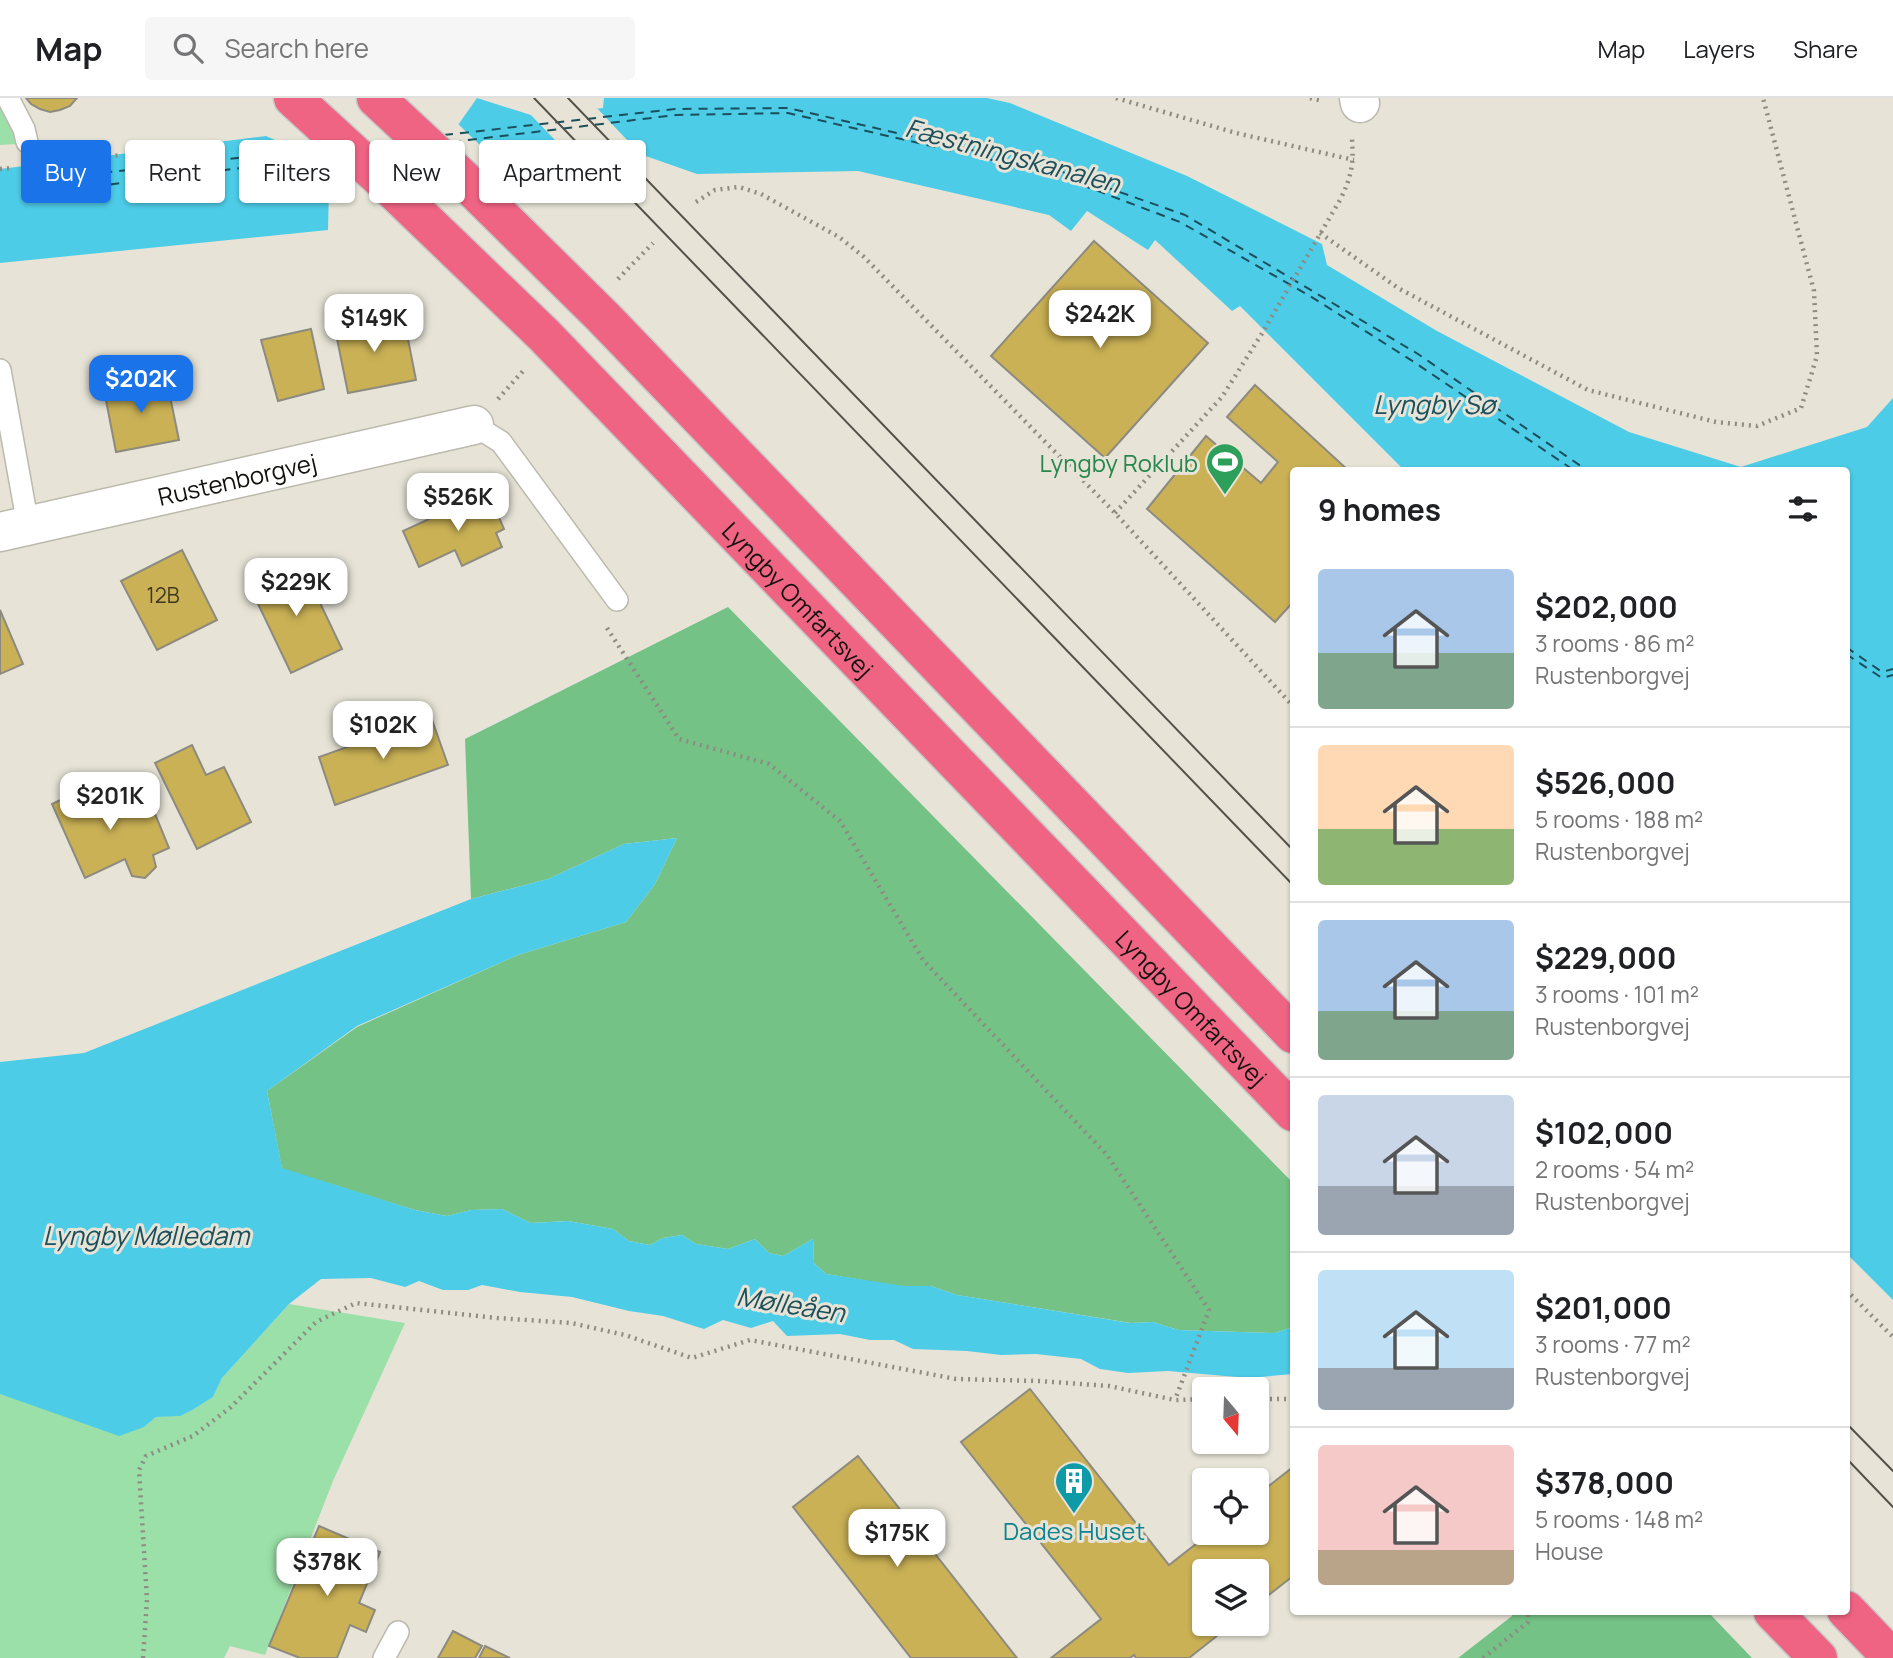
<!DOCTYPE html>
<html lang="en">
<head>
<meta charset="utf-8">
<style>
  body { margin:0; font-family:Manrope,sans-serif; background:#f6f6f6; color:#202124; height:100vh; display:flex; flex-direction:column; font-size:26px; white-space:nowrap }
  * { box-sizing:border-box; margin:0 }
  p { font-size:23px; color:#757577 }
  .icon { flex:none; width:38px; height:38px; fill:none; stroke:currentColor; stroke-width:2; stroke-linecap:round; stroke-linejoin:round }
  .map { position:relative; flex:1; overflow:hidden }
  .details { position:absolute; left:1290px; top:369px; width:560px; height:1148px; display:flex; flex-direction:column; background:#fff; border-radius:7px; box-shadow:0 2px 5px #0004 }
  .details>* { flex:none }
  .banner { position:absolute; left:21px; top:42px; width:665px; height:63px; display:flex; gap:14px }
  .needle { width:46px; rotate:161deg }
  .buttons { position:absolute; left:1192px; top:1279px; display:grid; gap:14px }
  .buttons a { display:grid; place-items:center; width:77px; height:77px; border-radius:7px; background:#fff; box-shadow:0 2px 5px #0004; font-size:35px }
  .price { position:absolute; translate:-50% -60px; padding:0 16px; border-radius:14px; background:#fff; color:#222; font-size:23px; line-height:46px; filter:drop-shadow(0 2px 4px #0008) }
  .price::after { content:''; position:absolute; left:50%; top:42px; width:21px; height:16px; margin-left:-10px; background:inherit; clip-path:polygon(0 0,100% 0,50% 100%) }
  .price.selected { background:#1a73e8; color:#fff }
  ul { padding:0; list-style:none }
  li { display:flex; align-items:center; gap:21px; height:175px; padding:0 28px }
  li+li { border-top:2px solid #e0e0e0 }
  li span { display:grid; place-items:center; flex:none; width:196px; height:140px; border-radius:7px; color:#555 }
  li>.icon { margin-inline-start:auto }
  span .icon { width:84px; height:84px; fill:#fffc; stroke-width:1 }
  li b { font-size:30px }
  h2 { display:flex; justify-content:space-between; align-items:center; height:84px; padding:0 28px; font-size:30px }
  .chip { padding:0 24px; border-radius:7px; background:#fff; box-shadow:0 2px 5px #0004; font-size:24px; line-height:63px }
  .chip.selected { background:#1a73e8; color:#fff }
  header { display:flex; align-items:center; gap:42px; box-sizing:border-box; height:98px; padding:0 35px; background:#fff; border-bottom:2px solid #e0e0e0 }
  header strong { font-size:33px }
  nav { display:flex; gap:38px; margin-inline-start:auto; font-size:24px }
  .search { width:490px; height:63px; background:#f6f6f6; display:flex; align-items:center; gap:18px; box-sizing:border-box; padding:0 24px; border-radius:7px; color:#757577; font-size:26px }
  .map>svg:first-child { display:block }
</style>
</head>
<body>
<header>
<strong>Map</strong>
<div class="search"><svg class="icon" aria-label="search" viewBox="0 0 24 24"><circle cx="10" cy="10" r="6"/><path d="M15 15l6 6"/></svg>Search here</div>
<nav><a>Map</a><a>Layers</a><a>Share</a></nav>
</header>
<div class="map">
<svg width="1893" height="1560" viewBox="0 0 1893 1560">
  <rect width="100%" height="100%" fill="#e7e4d7"/>
  <g fill="#9be0a8">
    <polygon points="0,0 12,21 17,46 0,47"/>
    <polygon points="289,1206 405,1225 333,1383 265,1557 230,1548 224,1560 0,1560 0,1296 144,1329 156,1319 180,1317 194,1311 213,1299 222,1280"/>
  </g>
  <g fill="#75c286">
    <polygon points="728,509 1293,1085 1293,1229 1275,1235 1178,1232 1153,1224 1131,1225 957,1197 931,1188 904,1189 826,1176 814,1165 813,1141 783,1158 769,1155 755,1141 728,1151 696,1146 682,1137 663,1140 650,1147 629,1143 613,1131 568,1123 531,1125 502,1111 471,1112 447,1118 415,1112 282,1071 267,993 357,929 518,857 626,824 655,786 677,740 624,746 548,781 471,801 465,641"/>
    <polygon points="1513,1514 1708,1514 1752,1560 1458,1560 1512,1518"/>
  </g>
  <g fill="#4dcce7">
    <polygon points="477,0 534,18 603,10 604,0 987,0 1010,5 1187,78 1322,146 1327,167 1437,233 1629,334 1741,369 1867,329 1893,300 1893,1202 1846,1155 1846,373 1405,373 1240,208 1232,213 1155,142 1148,152 1087,113 1071,133 1049,117 858,73 697,76 640,56 577,63 573,104 524,68 329,90 328,132 0,165 0,71 266,38 284,46 458,27"/>
    <polygon points="677,740 655,786 626,824 518,857 357,928 267,993 282,1070 415,1112 447,1118 471,1112 502,1111 531,1125 568,1123 613,1131 629,1143 650,1147 663,1140 682,1137 696,1146 728,1151 755,1141 769,1155 783,1158 813,1141 814,1165 826,1176 904,1188 931,1188 957,1197 1130,1225 1153,1224 1178,1232 1275,1235 1293,1229 1293,1276 1249,1280 1168,1273 1128,1275 1100,1271 1081,1261 1036,1256 1001,1257 967,1253 913,1251 894,1242 870,1242 840,1236 787,1238 773,1223 751,1230 723,1222 704,1231 663,1218 629,1213 572,1199 520,1194 482,1187 468,1192 443,1192 419,1183 405,1189 371,1180 321,1181 289,1206 222,1280 213,1299 194,1311 180,1318 156,1319 144,1329 119,1338 0,1296 0,964 84,955 471,801 548,781 624,746"/>
  </g>
  <g fill="#e7e4d7">
    <polygon points="595,8 644,60 579,67 529,15"/>
    <polygon points="455,23 508,74 339,92 287,42"/>
  </g>
  <g fill="none" stroke-linecap="round" stroke-linejoin="round">
    <g stroke="#1a4f5b" stroke-width="2" stroke-dasharray="9 7" stroke-linecap="butt">
      <polyline points="444,37 675,11 788,10 1054,71 1185,117 1418,256 1588,373"/>
      <polyline points="452,44 676,17 788,15 1053,76 1180,124 1310,198 1414,264 1575,373"/>
      <polyline points="371,45 393,43"/>
      <polyline points="379,52 401,50"/>
      <polyline points="31,68 23,81 25,91 35,95 58,93 328,59"/>
      <polyline points="32,69 38,82 320,51"/>
      <polyline points="1846,549 1882,574 1893,571"/>
      <polyline points="1846,556 1882,580 1893,577"/>
    </g>
  </g>
  <g fill="#cab155" stroke="#8d8a7f" stroke-width="2">
    <polygon points="26,0 77,0 70,8 60,12 50,14 40,11 31,6"/>
    <polygon points="1094,143 1208,245 1105,360 991,258"/>
    <polygon points="380,216 383,230 405,226 416,282 348,295 334,226"/>
    <polygon points="311,231 324,291 278,303 261,242"/>
    <polygon points="166,279 179,342 116,354 104,292"/>
    <polygon points="1255,287 1349,373 1293,373 1293,504 1275,524 1147,411 1206,338 1261,385 1278,364 1227,319"/>
    <polygon points="488,394 504,431 496,435 502,449 462,468 455,452 419,469 403,433"/>
    <polygon points="182,452 217,522 157,552 121,483"/>
    <polygon points="301,465 342,551 291,575 250,489"/>
    <polygon points="0,512 23,566 0,576"/>
    <polygon points="431,619 448,667 335,707 319,659"/>
    <polygon points="192,647 206,677 224,669 251,724 197,751 155,665"/>
    <polygon points="117,685 132,718 153,711 169,750 153,757 156,769 145,780 132,778 125,761 85,780 52,706 92,687 95,695"/>
    <polygon points="1030,1291 1169,1467 1210,1435 1256,1435 1256,1398 1293,1369 1293,1478 1256,1507 1256,1474 1204,1474 1204,1526 1232,1526 1189,1560 1136,1560 1134,1557 1130,1560 1051,1560 1101,1521 961,1344"/>
    <polygon points="858,1358 1017,1560 911,1560 793,1409"/>
    <polygon points="319,1428 380,1454 359,1505 375,1512 366,1534 350,1527 337,1560 300,1560 269,1548"/>
    <polygon points="453,1533 482,1548 475,1560 438,1560"/>
    <polygon points="485,1548 510,1560 479,1560"/>
  </g>
  <g fill="none" stroke-linecap="round" stroke-linejoin="round">
    <defs>
      <g id="service">
        <polyline points="8,0 24,31 27,44"/>
        <polyline points="0,272 28,427"/>
        <polyline points="474,327 501,344 617,502"/>
        <polyline points="384,1560 398,1534"/>
      </g>
      <g id="minor">
        <polyline points="1359,0 1360,5"/>
        <path id="s1" d="M0,434L474,327"/>
      </g>
      <g id="motorway">
        <path id="s2" d="M293,0L389,88L544,237L1293,1014"/>
        <polyline points="376,0 461,79 603,219 1293,936"/>
        <polyline points="1846,1512 1892,1560"/>
        <polyline points="1773,1514 1818,1560"/>
      </g>
    </defs>
    <use href="#service" stroke="#bcb9ad" stroke-width="24"/>
    <use href="#minor" stroke="#bcb9ad" stroke-width="41"/>
    <use href="#motorway" stroke="#c6c6c5" stroke-width="41"/>
    <g stroke="#8d8b82" stroke-width="4.5" stroke-dasharray="2 5" stroke-linecap="butt">
      <polyline points="1116,0 1236,35 1354,62"/>
      <polyline points="1310,0 1323,3"/>
      <polyline points="46,66 121,57"/>
      <polyline points="0,71 13,70"/>
      <polyline points="696,104 715,92 739,89 761,96 839,139 864,159 1115,415 1293,608"/>
      <polyline points="1320,135 1398,190 1588,292 1716,324 1757,328 1801,310 1817,258 1814,193 1763,0"/>
      <polyline points="618,181 653,145"/>
      <polyline points="498,301 523,273"/>
      <path d="M1115,415L1222,299L1261,237L1340,102C1351,80 1354,67 1352,41"/>
      <polyline points="607,530 679,641 769,666 840,723 923,862 1107,1057 1209,1212 1175,1302"/>
      <polyline points="1846,1192 1893,1239"/>
      <polyline points="1256,1301 1293,1301"/>
      <polyline points="143,1560 147,1502 139,1372 146,1358 193,1338 231,1309 316,1224 356,1205 497,1220 571,1225 625,1237 692,1260 750,1242 956,1281 1039,1283 1109,1288 1175,1302 1204,1301"/>
      <polyline points="1483,1560 1528,1524 1528,1514"/>
    </g>
    <use href="#service" stroke="#fff" stroke-width="21"/>
    <use href="#minor" stroke="#fff" stroke-width="38"/>
    <use href="#motorway" stroke="#ef6483" stroke-width="38"/>
    <g stroke="#53514a" stroke-width="2">
      <polyline points="534,0 1293,787"/>
      <polyline points="568,0 1293,752"/>
      <polyline points="1846,1325 1893,1373"/>
      <polyline points="1846,1360 1893,1409"/>
    </g>
  </g>
  <defs>
    <symbol id="stadium-pin" viewBox="-11 -11 22 30"><path d="M0 17L-7.5 6A9.5 9.5 0 1 1 7.5 6Z" fill="#2e9e5b" stroke="#e7e4d7"/><path d="M0-5a6.5 5 0 1 0 0 10a6.5 5 0 1 0 0-10ZM-3.5-1.8h7v3.6h-7Z" fill="#fff"/></symbol>
    <symbol id="building-pin" viewBox="-11 -11 22 30"><path d="M0 17L-7.5 6A9.5 9.5 0 1 1 7.5 6Z" fill="#0f9aa8" stroke="#e7e4d7"/><path d="M-4-6H4V6H1V3H-1V6H-4ZM-2.5-4.3h1.7v1.8h-1.7ZM.8-4.3h1.7v1.8H.8ZM-2.5-1h1.7V.8h-1.7ZM.8-1h1.7V.8H.8Z" fill="#fff"/></symbol>
  </defs>
  <g fill-rule="evenodd">
    <use href="#stadium-pin" x="1203" y="342" width="44" height="60"/>
    <use href="#building-pin" x="1052" y="1361" width="44" height="60"/>
  </g>
  <g text-anchor="middle" dominant-baseline="central" stroke-width="6" stroke-linejoin="round" paint-order="stroke">
    <g font-size="21" fill="#40391f">
      <text x="163" y="497">12B</text>
    </g>
    <g font-size="24" fill="#27864d" stroke="#e7e4d7" text-anchor="end">
      <text x="1198" y="364">Lyngby Roklub</text>
    </g>
    <g font-size="24" fill="#12110d" stroke="#e7e4d7">
      <text stroke="none"><textPath href="#s1" startOffset="243">Rustenborgvej</textPath></text>
      <text stroke="none"><textPath href="#s2" startOffset="712">Lyngby Omfartsvej</textPath></text>
      <text stroke="none"><textPath href="#s2" startOffset="1279">Lyngby Omfartsvej</textPath></text>
    </g>
    <g font-size="24" fill="#0d838f" stroke="#e7e4d7">
      <text x="1074" y="1432">Dades Huset</text>
    </g>
    <g font-size="26" font-style="italic" fill="#1a4f5b" stroke="#e7e4d7">
      <text transform="translate(1013 57) rotate(15)">Fæstningskanalen</text>
      <text x="1434" y="306">Lyngby Sø</text>
      <text x="146" y="1137">Lyngby Mølledam</text>
      <text transform="translate(791 1206) rotate(9)">Mølleåen</text>
    </g>
  </g>
</svg>
<div class="buttons">
<a><svg class="needle" viewBox="-14 -14 28 28"><path d="M0-13l5 13h-10z" fill="#e53935"/><path d="M0 13l5-13h-10z" fill="#757577"/></svg></a>
<a><svg class="icon" aria-label="locate" viewBox="0 0 24 24"><circle cx="12" cy="12" r="6"/><path d="M12 2v4M12 18v4M2 12h4M18 12h4"/></svg></a>
<a><svg class="icon" aria-label="layers" viewBox="0 0 24 24"><path d="M12 4l9 5-9 5-9-5zM3 14l9 5 9-5"/></svg></a>
</div>
<b class="price" style="left:1100px;top:252px">$242K</b>
<b class="price" style="left:374px;top:256px">$149K</b>
<b class="price selected" style="left:141px;top:317px">$202K</b>
<b class="price" style="left:458px;top:435px">$526K</b>
<b class="price" style="left:296px;top:520px">$229K</b>
<b class="price" style="left:383px;top:663px">$102K</b>
<b class="price" style="left:110px;top:734px">$201K</b>
<b class="price" style="left:897px;top:1471px">$175K</b>
<b class="price" style="left:327px;top:1500px">$378K</b>
<div class="banner">
<a class="chip selected">Buy</a>
<a class="chip">Rent</a>
<a class="chip">Filters</a>
<a class="chip">New</a>
<a class="chip">Apartment</a>
</div>
<section class="details">
<h2>9 homes<svg class="icon" aria-label="filters" viewBox="0 0 24 24"><path d="M4 7h16M4 17h16"/><circle cx="9" cy="7" r="2"/><circle cx="15" cy="17" r="2"/></svg></h2>
<ul>
<li><span style="background:linear-gradient(#a9c7e8 60%,#7fa58c 0)"><svg class="icon" aria-label="home" viewBox="0 0 24 24"><path d="M3 11l9-7 9 7M6 9v11h12V9"/></svg></span><div><b>$202,000</b><p>3 rooms · 86 m²</p><p>Rustenborgvej</p></div></li>
<li><span style="background:linear-gradient(#ffd9b3 60%,#8fb573 0)"><svg class="icon" aria-label="home" viewBox="0 0 24 24"><path d="M3 11l9-7 9 7M6 9v11h12V9"/></svg></span><div><b>$526,000</b><p>5 rooms · 188 m²</p><p>Rustenborgvej</p></div></li>
<li><span style="background:linear-gradient(#a9c7e8 65%,#7fa58c 0)"><svg class="icon" aria-label="home" viewBox="0 0 24 24"><path d="M3 11l9-7 9 7M6 9v11h12V9"/></svg></span><div><b>$229,000</b><p>3 rooms · 101 m²</p><p>Rustenborgvej</p></div></li>
<li><span style="background:linear-gradient(#c9d6e8 65%,#9aa5b1 0)"><svg class="icon" aria-label="home" viewBox="0 0 24 24"><path d="M3 11l9-7 9 7M6 9v11h12V9"/></svg></span><div><b>$102,000</b><p>2 rooms · 54 m²</p><p>Rustenborgvej</p></div></li>
<li><span style="background:linear-gradient(#bfe0f5 70%,#9aa5b1 0)"><svg class="icon" aria-label="home" viewBox="0 0 24 24"><path d="M3 11l9-7 9 7M6 9v11h12V9"/></svg></span><div><b>$201,000</b><p>3 rooms · 77 m²</p><p>Rustenborgvej</p></div></li>
<li><span style="background:linear-gradient(#f6c9c9 75%,#b9a48a 0)"><svg class="icon" aria-label="home" viewBox="0 0 24 24"><path d="M3 11l9-7 9 7M6 9v11h12V9"/></svg></span><div><b>$378,000</b><p>5 rooms · 148 m²</p><p>House</p></div></li>
</ul>
</section>
</div>
</body>
</html>
